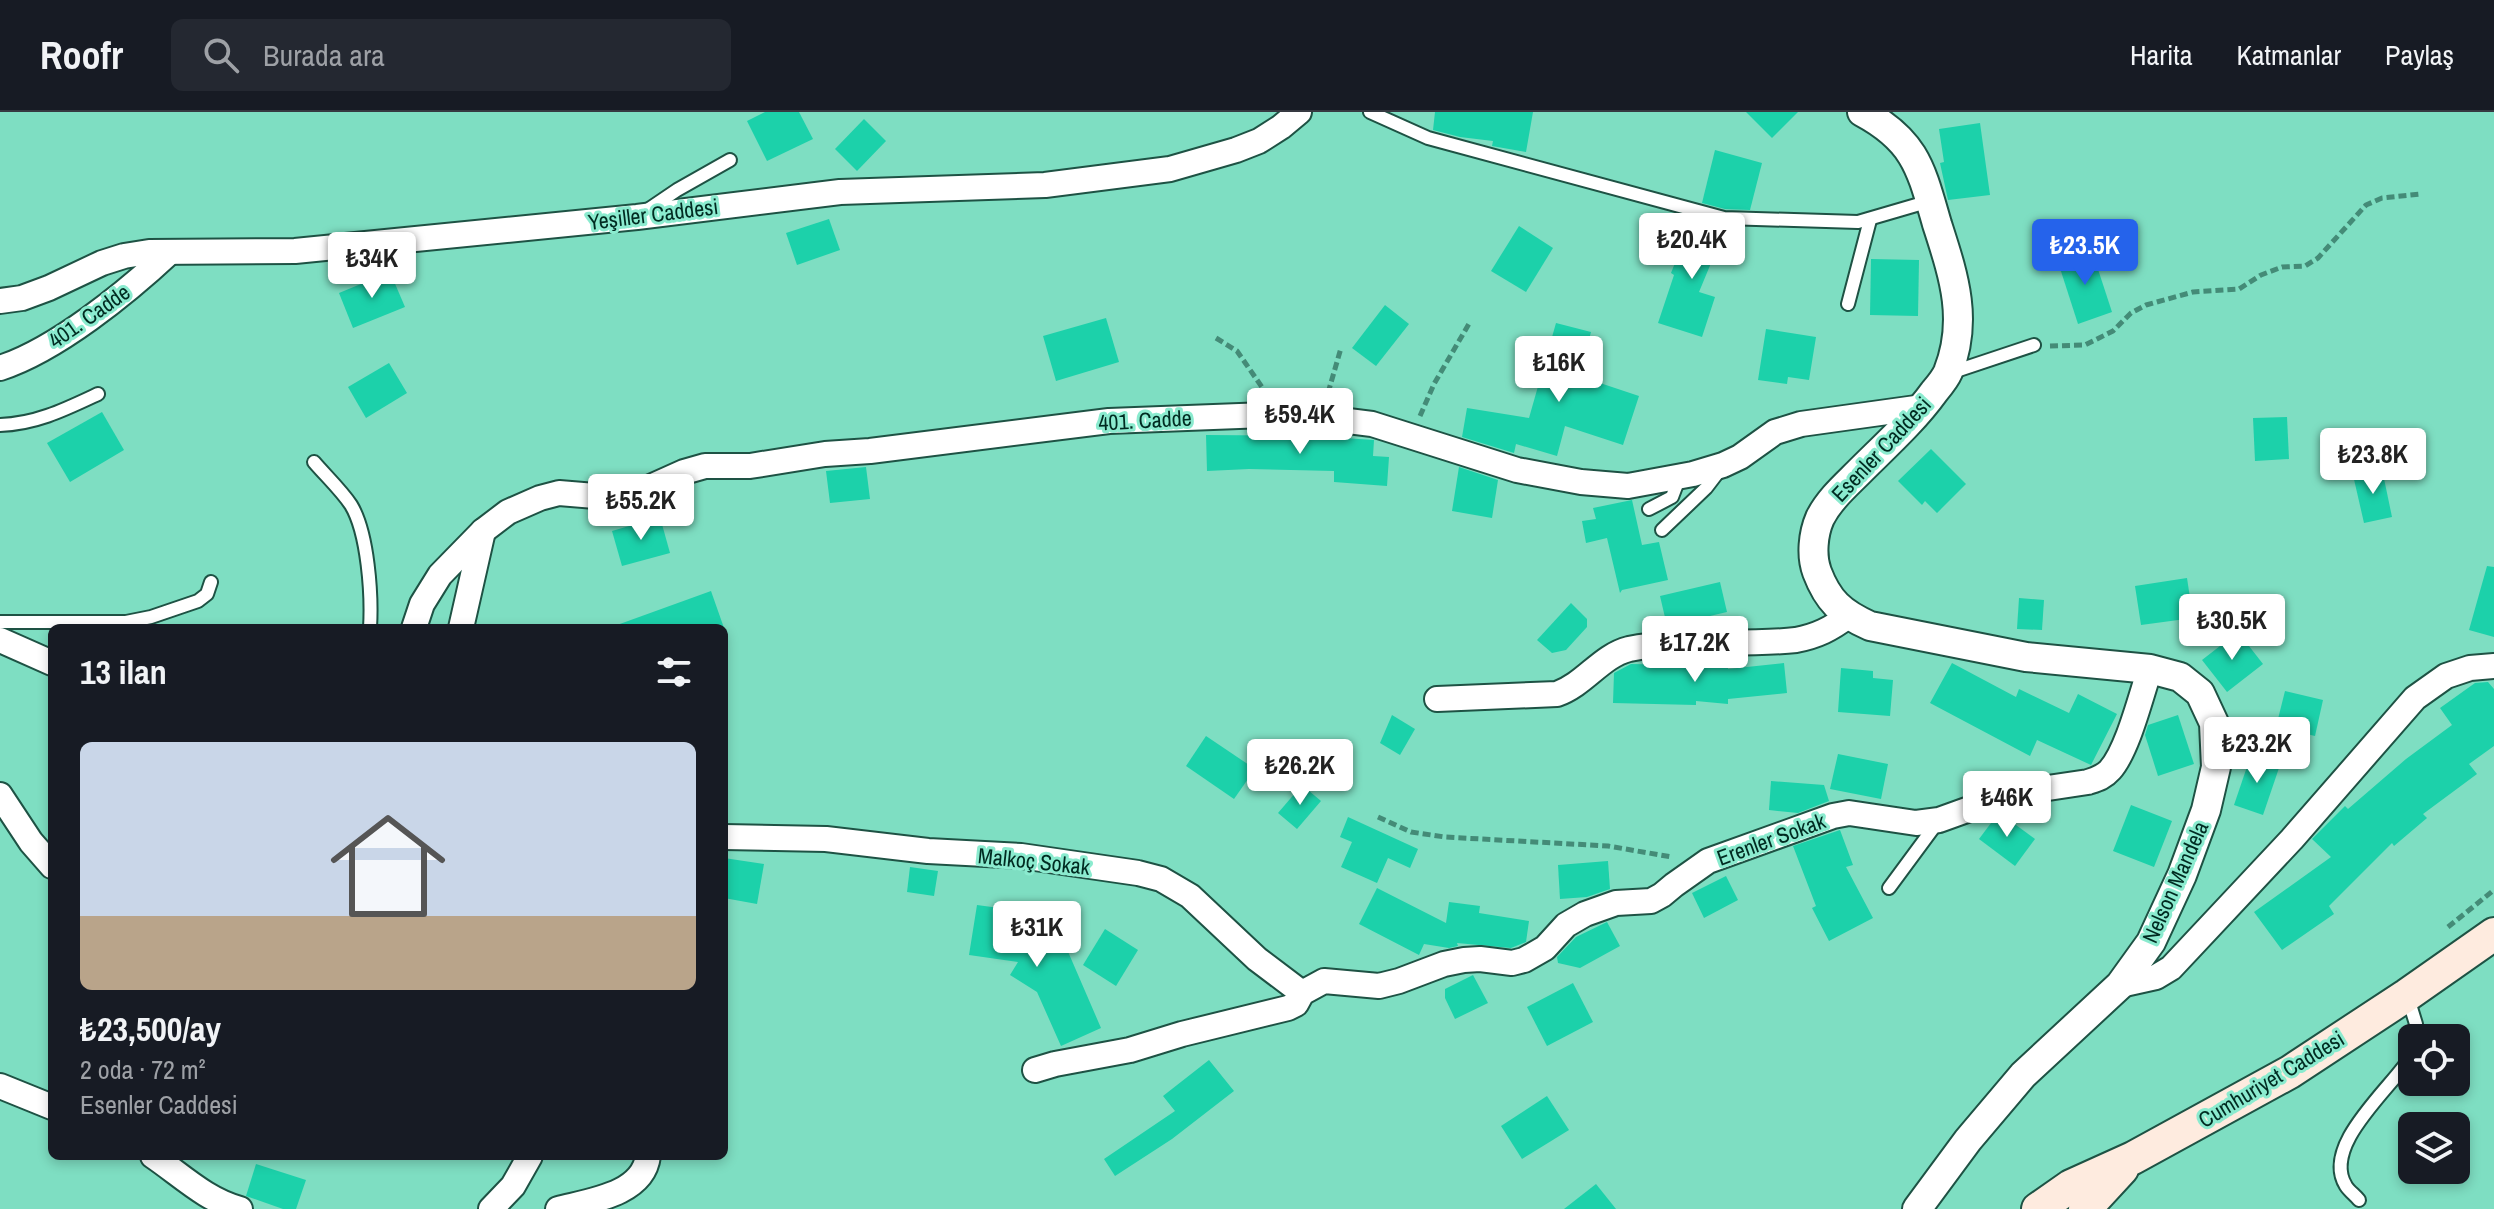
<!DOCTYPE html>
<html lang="tr">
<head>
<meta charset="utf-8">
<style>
  body { margin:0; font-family:"Archivo Narrow",sans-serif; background:#242831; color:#f1f3f6; height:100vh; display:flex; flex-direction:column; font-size:30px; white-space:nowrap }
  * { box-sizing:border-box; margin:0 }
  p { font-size:26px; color:#9ea1a6 }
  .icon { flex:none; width:44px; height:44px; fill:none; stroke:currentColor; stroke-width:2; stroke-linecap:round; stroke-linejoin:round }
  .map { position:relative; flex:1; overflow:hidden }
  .sheet { position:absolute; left:48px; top:512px; width:680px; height:536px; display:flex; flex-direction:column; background:#171b24; border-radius:12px; box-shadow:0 4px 12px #0003 }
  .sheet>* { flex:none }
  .controls { position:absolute; left:2398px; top:912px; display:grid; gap:16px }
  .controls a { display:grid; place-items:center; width:72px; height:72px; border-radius:12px; background:#171b24; box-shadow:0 4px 12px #0003; font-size:40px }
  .price { position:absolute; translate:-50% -68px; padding:0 18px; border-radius:8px; background:#fff; color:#222; font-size:26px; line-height:52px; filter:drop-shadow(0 2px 4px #0008) }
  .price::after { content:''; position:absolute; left:50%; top:48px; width:24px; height:18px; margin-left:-12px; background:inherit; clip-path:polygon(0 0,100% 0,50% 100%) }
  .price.current { background:#2563eb; color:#fff }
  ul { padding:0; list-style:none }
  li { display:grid; align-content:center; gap:16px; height:424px; padding:0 32px }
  li span { display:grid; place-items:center; height:248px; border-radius:12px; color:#555 }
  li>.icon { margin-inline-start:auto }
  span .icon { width:144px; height:144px; fill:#fffc; stroke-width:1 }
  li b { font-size:34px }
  h2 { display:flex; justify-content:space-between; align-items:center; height:96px; padding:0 32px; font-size:34px }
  header { display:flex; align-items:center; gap:48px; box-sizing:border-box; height:112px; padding:0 40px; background:#171b24; border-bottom:2px solid #363941 }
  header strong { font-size:38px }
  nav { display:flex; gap:44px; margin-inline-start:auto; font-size:28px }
  .search { width:560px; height:72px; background:#242831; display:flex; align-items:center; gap:20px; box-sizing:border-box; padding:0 28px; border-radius:12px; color:#9ea1a6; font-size:30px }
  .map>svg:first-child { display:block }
</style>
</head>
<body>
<header>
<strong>Roofr</strong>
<div class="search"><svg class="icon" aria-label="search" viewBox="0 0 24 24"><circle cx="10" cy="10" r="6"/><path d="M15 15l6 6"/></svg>Burada ara</div>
<nav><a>Harita</a><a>Katmanlar</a><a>Paylaş</a></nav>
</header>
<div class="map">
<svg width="2494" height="1097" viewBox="0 0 2494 1097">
  <rect width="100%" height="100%" fill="#7edec2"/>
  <g fill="#1cd1aa">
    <polygon points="765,0 799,0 813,27 767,49 747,9"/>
    <polygon points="1435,0 1533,0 1526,40 1492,34 1493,29 1460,25 1433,18"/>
    <polygon points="1746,0 1798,0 1772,26"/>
    <polygon points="864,7 886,29 857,59 835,37"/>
    <polygon points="1980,11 1990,83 1948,88 1940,51 1944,50 1939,17"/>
    <polygon points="1715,38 1762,51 1750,98 1725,97 1702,91"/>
    <polygon points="829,107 840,138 797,153 786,121"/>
    <polygon points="1697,108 1726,115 1699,180 1715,185 1702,225 1658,211 1674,163 1671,161 1689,116 1695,118"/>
    <polygon points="1519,114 1553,136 1526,180 1491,159"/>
    <polygon points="2092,139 2112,200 2078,212 2058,150"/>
    <polygon points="1871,147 1919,148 1918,204 1870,203"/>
    <polygon points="390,160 405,195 353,216 339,181"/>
    <polygon points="1385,193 1409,212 1376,254 1352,236"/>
    <polygon points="1106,206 1119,250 1056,269 1043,224"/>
    <polygon points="1556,211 1591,220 1579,264 1639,284 1623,333 1565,314 1557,344 1516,332 1514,341 1462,325 1467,296 1529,306"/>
    <polygon points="1766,217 1816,225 1809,268 1788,265 1787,272 1758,268"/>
    <polygon points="389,251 407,281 366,306 348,275"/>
    <polygon points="102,300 124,338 70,370 47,331"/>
    <polygon points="2287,305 2289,347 2255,349 2253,306"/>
    <polygon points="1206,323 1313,324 1374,328 1373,344 1389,345 1387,374 1334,370 1334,359 1249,357 1207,359"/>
    <polygon points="1931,337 1966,372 1937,401 1925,389 1922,393 1898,369"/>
    <polygon points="866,355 870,387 830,391 826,359"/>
    <polygon points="1459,355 1498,368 1492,406 1452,399"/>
    <polygon points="2382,357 2392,405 2364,411 2353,363"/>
    <polygon points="1632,388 1642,433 1659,430 1668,468 1622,478 1620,481 1607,426 1586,431 1582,409 1596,407 1593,396"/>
    <polygon points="660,405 670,441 622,454 612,419"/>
    <polygon points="2487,454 2494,455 2494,525 2469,518"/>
    <polygon points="2187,466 2193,506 2141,513 2135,474"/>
    <polygon points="1720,470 1727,500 1667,514 1660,484"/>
    <polygon points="711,479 724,516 617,516 617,513"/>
    <polygon points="2019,486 2044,488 2042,518 2017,517"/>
    <polygon points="1571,491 1587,507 1587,515 1566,538 1552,541 1537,528"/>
    <polygon points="2238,520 2263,552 2227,580 2202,548"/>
    <polygon points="1784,551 1787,581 1728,587 1728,592 1696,589 1696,593 1613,591 1614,561 1631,552 1728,554 1728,557"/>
    <polygon points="1952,551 2016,585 2019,577 2069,601 2078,582 2117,602 2091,653 2037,628 2030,644 1930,591"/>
    <polygon points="1841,556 1873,559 1873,566 1893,568 1890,604 1838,600"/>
    <polygon points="2488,570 2494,577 2494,634 2469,652 2477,662 2423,702 2427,706 2394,734 2392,731 2329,794 2334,802 2282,838 2254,800 2331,745 2312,727 2345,694 2348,697 2406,647 2452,613 2440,596 2475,571"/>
    <polygon points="2285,579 2323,588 2315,624 2276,615"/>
    <polygon points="1392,603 1415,617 1400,643 1380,631"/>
    <polygon points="2178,603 2194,652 2158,664 2145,623 2148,613"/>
    <polygon points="1206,624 1255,657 1234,687 1186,654"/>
    <polygon points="1838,642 1888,652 1881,687 1830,677"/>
    <polygon points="2251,643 2280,653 2263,703 2234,693"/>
    <polygon points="1771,669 1824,673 1829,689 1798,701 1769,698"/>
    <polygon points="1302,673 1321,689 1297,717 1278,701"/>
    <polygon points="2131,693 2172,709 2154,755 2113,739"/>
    <polygon points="2001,702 2035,727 2015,754 1979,727 1997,703"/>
    <polygon points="1348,705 1418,737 1410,756 1388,746 1377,771 1341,755 1352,730 1340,725"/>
    <polygon points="1840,718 1853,753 1846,755 1873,806 1829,829 1812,796 1816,794 1793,734"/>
    <polygon points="724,746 764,752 757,792 724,786"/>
    <polygon points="1608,749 1610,777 1587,785 1560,787 1558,753"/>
    <polygon points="910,755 938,759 934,784 907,780"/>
    <polygon points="1726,764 1738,788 1704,806 1692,781"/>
    <polygon points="1377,776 1446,811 1449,790 1480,794 1479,801 1529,809 1526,830 1511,836 1457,831 1458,834 1449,836 1424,832 1419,843 1359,812"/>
    <polygon points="977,793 1014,798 1013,803 1066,835 1101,916 1061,934 1037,880 1010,863 1018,850 969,843"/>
    <polygon points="1607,810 1620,834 1580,856 1558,851 1557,845 1576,825"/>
    <polygon points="1105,817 1138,838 1116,874 1083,853"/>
    <polygon points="1473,863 1488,891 1455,907 1445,886 1445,877"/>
    <polygon points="1573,871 1593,910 1547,934 1527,895"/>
    <polygon points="1209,948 1234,979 1172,1027 1115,1064 1104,1047 1175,999 1163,984"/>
    <polygon points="1547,984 1569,1018 1522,1047 1501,1014"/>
    <polygon points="256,1052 306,1068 296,1097 283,1097 246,1084"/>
    <polygon points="1596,1072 1616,1097 1564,1097"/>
  </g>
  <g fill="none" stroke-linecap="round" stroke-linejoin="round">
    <defs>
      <g id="service">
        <polyline points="1370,0 1428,26 1724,106 1858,110 1930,89"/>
        <polyline points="646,99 677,78 730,48"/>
        <polyline points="1848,192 1870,108"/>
        <polyline points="1950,261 2034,233"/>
        <path d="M0,313C36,312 66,297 98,282"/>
        <path d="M314,350C326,364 341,378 351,393C368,421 372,483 370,516"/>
        <polyline points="1649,397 1672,385 1680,364"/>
        <polyline points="1662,418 1706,376 1719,359"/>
        <polyline points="0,510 126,510 151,505 198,489 207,482 211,470"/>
        <polyline points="1889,776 1937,711"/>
        <polyline points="2408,886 2416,912 2417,926"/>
        <path d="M2359,1088C2355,1083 2349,1079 2346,1074C2320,1033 2394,974 2412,943"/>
      </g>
      <g id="minor">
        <polyline points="0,189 22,186 49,176 102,151 124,144 149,140 295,139 637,105 840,80 1045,73 1170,57 1236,38 1259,29 1281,15 1299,0"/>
        <path d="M0,256C56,238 126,181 170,140"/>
        <polyline points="414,516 422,492 440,463 483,419 508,400 540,386 559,381 619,386 635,382 684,360 705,354 750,354 825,342 870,339 1109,309 1292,302 1372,312 1517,358 1581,370 1628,374 1693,362 1723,353 1740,345 1775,320 1801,312 1923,295"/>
        <polyline points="461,516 483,419"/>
        <polyline points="0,528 52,551"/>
        <path d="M1437,587L1557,582C1585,572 1601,544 1629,537C1680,526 1744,534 1796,528C1817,524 1831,517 1848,504"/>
        <polyline points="0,683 31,730 52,754"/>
        <polyline points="724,725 826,727 928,739 1021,744 1138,761 1161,767 1190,784 1257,847 1302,881"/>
        <polyline points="2120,873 2156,865 2171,856 2292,727 2415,586 2446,564 2470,556 2494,554"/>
        <path d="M1035,958L1055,952L1130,938L1182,922L1288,896L1296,892L1302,881L1324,869L1379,874L1399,869L1444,852L1464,848L1480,847L1512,851L1524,848L1545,836L1566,813L1585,802L1616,791L1651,789L1662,783L1674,773L1708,749L1833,704L1849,701L1916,711L1939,708L2014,681L2088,670C2097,667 2104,665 2110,658C2128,638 2141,583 2150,557"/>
        <polyline points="0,974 52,995"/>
        <path d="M153,1044C181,1063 206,1088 240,1097"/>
        <polyline points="491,1097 513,1074 530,1044"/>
        <path d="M558,1097C589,1089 643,1083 648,1044"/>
      </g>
      <path id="tertiary" d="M1862,0C1916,29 1921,57 1937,112C1953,162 1969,207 1948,260C1945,267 1939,274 1934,280C1913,309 1885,334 1859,360C1845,374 1829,388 1820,406C1813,422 1811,444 1817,460C1828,489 1841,501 1870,514L2026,545L2150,557L2180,565L2200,581L2214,611L2216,655L2206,698L2182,763L2151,830L2120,873L2023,963L1968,1028L1917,1097"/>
      <g id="secondary">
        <polyline points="2038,1097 2071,1074 2133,1046 2290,960 2407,883 2494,822"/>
        <polyline points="2085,1097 2122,1057"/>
      </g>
    </defs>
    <use href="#service" stroke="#1e5244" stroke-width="16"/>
    <use href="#minor" stroke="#1e5244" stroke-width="28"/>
    <use href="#tertiary" stroke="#1e5244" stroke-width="32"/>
    <use href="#secondary" stroke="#1e5244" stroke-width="36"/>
    <g stroke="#448b77" stroke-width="5" stroke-dasharray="8 4" stroke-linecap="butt">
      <polyline points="1216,226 1237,239 1264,278"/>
      <polyline points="2050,234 2085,233 2113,219 2131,201 2146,193 2193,180 2239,177 2261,163 2282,155 2305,154 2318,146 2366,93 2382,86 2421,82"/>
      <polyline points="1328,281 1341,236"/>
      <polyline points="1420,304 1434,272 1470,210"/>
      <polyline points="1378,705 1411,720 1445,725 1608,734 1672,745"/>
      <polyline points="2448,815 2494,778"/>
    </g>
    <use href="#service" stroke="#fff" stroke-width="12"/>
    <use href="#minor" stroke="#fff" stroke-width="24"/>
    <use href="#tertiary" stroke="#fff" stroke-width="28"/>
    <use href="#secondary" stroke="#feebdf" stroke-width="32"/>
  </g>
  <g text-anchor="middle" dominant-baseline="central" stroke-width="6" stroke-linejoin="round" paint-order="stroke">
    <g font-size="22" fill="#002b21" stroke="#8bebcf">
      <text transform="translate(653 102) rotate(-7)">Yeşiller Caddesi</text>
      <text transform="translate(89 204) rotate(-35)">401. Cadde</text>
      <text transform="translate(1145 308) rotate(-3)">401. Cadde</text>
      <text transform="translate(1881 337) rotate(-47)">Esenler Caddesi</text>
      <text transform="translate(1771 727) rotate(-20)">Erenler Sokak</text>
      <text transform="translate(1034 749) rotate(6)">Malkoç Sokak</text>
      <text transform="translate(2175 770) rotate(-66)">Nelson Mandela</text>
      <text transform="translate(2271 967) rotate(-31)">Cumhuriyet Caddesi</text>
    </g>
  </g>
</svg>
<div class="controls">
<a><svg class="icon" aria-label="locate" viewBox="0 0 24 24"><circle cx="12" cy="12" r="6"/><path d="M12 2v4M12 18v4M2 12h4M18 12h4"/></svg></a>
<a><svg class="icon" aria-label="layers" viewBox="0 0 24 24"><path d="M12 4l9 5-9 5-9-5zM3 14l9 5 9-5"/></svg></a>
</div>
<b class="price" style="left:1692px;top:169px">₺20.4K</b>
<b class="price current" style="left:2085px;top:175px">₺23.5K</b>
<b class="price" style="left:372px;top:188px">₺34K</b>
<b class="price" style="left:1559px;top:292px">₺16K</b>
<b class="price" style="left:1300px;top:344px">₺59.4K</b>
<b class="price" style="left:2373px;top:384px">₺23.8K</b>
<b class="price" style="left:641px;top:430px">₺55.2K</b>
<b class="price" style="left:2232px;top:550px">₺30.5K</b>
<b class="price" style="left:1695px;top:572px">₺17.2K</b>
<b class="price" style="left:2257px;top:673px">₺23.2K</b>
<b class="price" style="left:1300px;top:695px">₺26.2K</b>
<b class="price" style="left:2007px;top:727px">₺46K</b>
<b class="price" style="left:1037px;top:857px">₺31K</b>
<section class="sheet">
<h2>13 ilan<svg class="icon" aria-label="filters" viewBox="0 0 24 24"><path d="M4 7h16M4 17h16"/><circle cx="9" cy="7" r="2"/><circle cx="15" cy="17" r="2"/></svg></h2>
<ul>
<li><span style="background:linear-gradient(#c9d6e8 70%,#b9a48a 0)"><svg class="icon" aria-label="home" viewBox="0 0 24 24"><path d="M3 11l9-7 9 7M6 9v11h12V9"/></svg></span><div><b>₺23,500/ay</b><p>2 oda · 72 m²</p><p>Esenler Caddesi</p></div></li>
</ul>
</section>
</div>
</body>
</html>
